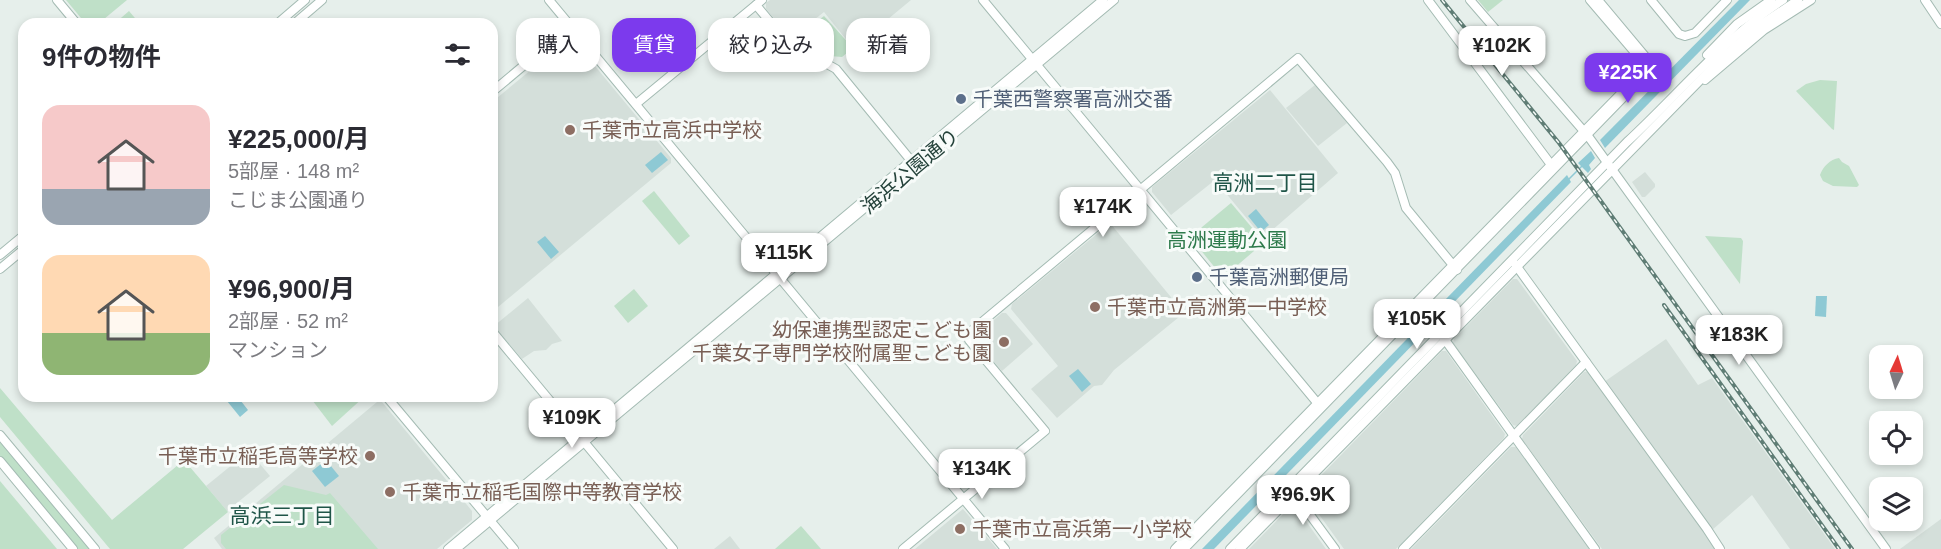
<!DOCTYPE html>
<html lang="ja">
<head>
<meta charset="utf-8">
<style>
  body { margin:0; font-family:Helvetica,"Noto Sans JP",sans-serif; background:#f7f7f7; color:#2b2b33; height:100vh; display:flex; flex-direction:column; font-size:22px; white-space:nowrap }
  * { box-sizing:border-box; margin:0 }
  p { font-size:20px; color:#7c7c81 }
  .icon { flex:none; width:33px; height:33px; fill:none; stroke:currentColor; stroke-width:2; stroke-linecap:round; stroke-linejoin:round }
  .map { position:relative; flex:1; overflow:hidden }
  .drawer { position:absolute; left:18px; top:18px; width:480px; height:384px; display:flex; flex-direction:column; background:#fff; border-radius:18px; box-shadow:0 3px 9px #0003 }
  .drawer>* { flex:none }
  .banner { position:absolute; left:516px; top:18px; width:570px; height:54px; display:flex; gap:12px }
  .needle { width:39px; rotate:4deg }
  .tools { position:absolute; left:1869px; top:345px; display:grid; gap:12px }
  .tools a { display:grid; place-items:center; width:54px; height:54px; border-radius:12px; background:#fff; box-shadow:0 3px 9px #0003; font-size:30px }
  .price { position:absolute; translate:-50% -51px; padding:0 14px; border-radius:12px; background:#fff; color:#222; font-size:20px; line-height:39px; filter:drop-shadow(0 2px 3px #0008) }
  .price::after { content:''; position:absolute; left:50%; top:36px; width:18px; height:14px; margin-left:-9px; background:inherit; clip-path:polygon(0 0,100% 0,50% 100%) }
  .price.active { background:#7c3aed; color:#fff }
  ul { padding:0; list-style:none }
  li { display:flex; align-items:center; gap:18px; height:150px; padding:0 24px }
  li span { display:grid; place-items:center; flex:none; width:168px; height:120px; border-radius:18px; color:#555 }
  li>.icon { margin-inline-start:auto }
  span .icon { width:72px; height:72px; fill:#fffc; stroke-width:1 }
  li b { font-size:26px }
  h2 { display:flex; justify-content:space-between; align-items:center; height:72px; padding:0 24px; font-size:26px }
  .tag { padding:0 21px; border-radius:18px; background:#fff; box-shadow:0 3px 9px #0003; font-size:21px; line-height:54px }
  .tag.active { background:#7c3aed; color:#fff }
  .map>svg:first-child { display:block }
</style>
</head>
<body>
<div class="map">
<svg width="1941" height="549" viewBox="0 0 1941 549">
  <rect width="100%" height="100%" fill="#e6efeb"/>
  <g fill="#d4dfda">
    <polygon points="770,0 911,0 853,48 824,12 791,38 766,9 766,3"/>
    <polygon points="571,37 671,158 671,163 492,312 492,102"/>
    <polygon points="1315,85 1347,123 1318,146 1286,108"/>
    <polygon points="1270,90 1338,173 1263,238 1215,180 1171,215 1152,192 1152,187"/>
    <polygon points="1645,172 1655,184 1655,187 1645,197 1642,197 1632,182"/>
    <polygon points="1110,223 1184,313 1114,370 1102,385 1094,386 1057,418 1031,389 1058,366 1011,309 1012,304"/>
    <polygon points="1513,279 1517,279 1577,361 1576,365 1517,426 1513,425 1453,343 1454,339"/>
    <polygon points="528,298 562,341 552,344 546,350 534,351 522,359 494,326"/>
    <polygon points="1002,313 1006,313 1033,344 1002,371 975,340 976,335"/>
    <polygon points="1666,339 1698,385 1712,378 1835,549 1790,549 1752,495 1711,531 1604,382"/>
    <polygon points="1442,351 1446,351 1505,434 1504,438 1396,549 1344,549 1305,495 1306,491"/>
    <polygon points="1589,371 1717,549 1602,549 1522,439 1523,435 1584,372"/>
    <polygon points="377,402 382,402 472,511 472,520 437,549 222,549 214,538"/>
    <polygon points="1511,447 1516,447 1589,549 1411,549"/>
    <polygon points="249,451 270,476 227,511 206,486"/>
    <polygon points="1291,506 1295,506 1326,549 1249,549"/>
    <polygon points="963,509 997,549 915,549"/>
    <polygon points="1941,519 1941,549 1900,549"/>
    <polygon points="730,536 740,549 714,549"/>
  </g>
  <g fill="#bfe0c8">
    <polygon points="66,0 127,0 98,24 86,24"/>
    <polygon points="1478,0 1503,0 1488,12"/>
    <polygon points="129,11 140,24 114,24"/>
    <polygon points="824,16 853,48 842,57 817,55 801,35"/>
    <polygon points="1820,80 1837,81 1834,130 1832,129 1796,91 1806,84"/>
    <path d="M1839,158L1842,162L1849,166L1859,185L1857,187L1833,186L1823,181L1820,175C1823,167 1830,159 1839,158Z"/>
    <polygon points="654,191 690,236 679,245 642,201"/>
    <polygon points="1231,203 1259,236 1254,251 1226,275 1221,275 1190,237"/>
    <polygon points="1705,236 1741,238 1743,241 1740,284"/>
    <polygon points="634,289 648,306 628,323 614,306"/>
    <polygon points="0,388 112,520 184,460 228,512 183,549 110,549 0,417"/>
    <polygon points="309,396 365,396 332,426"/>
    <polygon points="0,441 90,549 77,549 0,456"/>
    <polygon points="0,481 57,549 0,549"/>
    <polygon points="284,485 326,495 330,493 378,549 226,549 221,543 221,535"/>
    <polygon points="801,526 821,549 775,549"/>
  </g>
  <g fill="#8ec9d4">
    <polygon points="1739,0 1750,0 1605,148 1600,140"/>
    <polygon points="1591,151 1595,158 1589,165 1591,169 1588,173 1578,163"/>
    <polygon points="661,152 668,160 652,173 645,165"/>
    <polygon points="1567,175 1571,182 1214,549 1202,549"/>
    <polygon points="1256,209 1269,225 1261,232 1248,216"/>
    <polygon points="545,236 559,252 551,259 537,242"/>
    <polygon points="1816,296 1827,296 1826,317 1815,316"/>
    <polygon points="1078,369 1091,384 1082,392 1069,376"/>
    <polygon points="233,396 237,396 248,410 240,417 227,401"/>
    <polygon points="326,460 339,476 325,487 312,471"/>
  </g>
  <g fill="none" stroke-linecap="round" stroke-linejoin="round">
    <polyline stroke="#8ec9d4" stroke-width="1.5" points="1568,180 1582,166"/>
    <defs>
      <g id="secondary">
        <polyline points="57,0 77,24"/>
        <polyline points="549,0 1005,549"/>
        <polyline points="983,0 1319,405"/>
        <polyline points="1428,0 1552,166"/>
        <polyline points="1470,0 1588,136 1886,549"/>
        <polyline points="1651,0 1679,34 1685,36 1695,33 1727,0"/>
        <polyline points="1925,0 1941,24"/>
        <polyline points="756,5 802,60 827,64 836,69 913,163"/>
        <polyline points="277,24 305,0"/>
        <polyline points="294,24 322,0"/>
        <polyline points="1707,55 1737,24 1771,0"/>
        <polyline points="1705,80 1764,30 1811,0"/>
        <polyline points="492,92 571,26"/>
        <polyline points="636,104 762,0"/>
        <polyline points="0,255 24,235"/>
        <polyline points="1515,264 1707,529 1720,549"/>
        <polyline points="0,269 24,249"/>
        <polyline points="492,331 673,549"/>
        <polyline points="1443,337 1595,549"/>
        <polyline points="386,396 514,549"/>
        <polyline points="0,435 95,549"/>
        <polyline points="0,461 73,549"/>
        <polyline points="1291,489 1335,549"/>
        <polyline points="448,549 1103,0"/>
        <polyline points="456,549 1114,0"/>
        <polyline points="903,549 1045,431 969,340 968,336 970,332 1298,58 1387,162 1395,173 1406,208 1457,270"/>
        <polyline points="1175,549 1642,72 1643,62 1590,0"/>
        <polyline points="1184,549 1649,71 1649,61 1598,0"/>
        <path d="M1230,549L1627,142C1679,94 1723,39 1783,0"/>
        <polyline points="1240,549 1719,61 1757,27 1798,0"/>
        <polyline points="1403,549 1586,362"/>
      </g>
    </defs>
    <use href="#secondary" stroke="#a4bbb3" stroke-width="10"/>
    <use href="#secondary" stroke="#fff" stroke-width="8"/>
    <defs>
      <g id="rail">
        <polyline points="1442,0 1559,143 1852,549"/>
        <polyline points="1664,305 1839,549"/>
      </g>
    </defs>
    <use href="#rail" stroke="#5f7d75" stroke-width="4"/>
    <use href="#rail" stroke="#f7fbf9" stroke-width="1.5" stroke-dasharray="4.5" stroke-linecap="butt"/>
  </g>
  <g fill="#5c6f8a" stroke="#f7fbf9" stroke-width="2">
    <circle cx="961" cy="99" r="6"/>
    <circle cx="1197" cy="277" r="6"/>
  </g>
  <g fill="#8d6e63" stroke="#f7fbf9" stroke-width="2">
    <circle cx="570" cy="130" r="6"/>
    <circle cx="1095" cy="307" r="6"/>
    <circle cx="1004" cy="342" r="6"/>
    <circle cx="370" cy="456" r="6"/>
    <circle cx="390" cy="492" r="6"/>
    <circle cx="960" cy="529" r="6"/>
  </g>
  <g text-anchor="middle" dominant-baseline="central" stroke-width="6" stroke-linejoin="round" paint-order="stroke">
    <g font-size="20" fill="#4e5e75" stroke="#f7fbf9" text-anchor="start">
      <text x="973" y="99">千葉西警察署高洲交番</text>
      <text x="1209" y="277">千葉高洲郵便局</text>
    </g>
    <g font-size="20" fill="#785e54" stroke="#f7fbf9" text-anchor="start">
      <text x="582" y="130">千葉市立高浜中学校</text>
      <text x="1107" y="307">千葉市立高洲第一中学校</text>
      <text x="992" y="330" text-anchor="end">幼保連携型認定こども園<tspan x="992" dy="23">千葉女子専門学校附属聖こども園</tspan></text>
      <text x="358" y="456" text-anchor="end">千葉市立稲毛高等学校</text>
      <text x="402" y="492">千葉市立稲毛国際中等教育学校</text>
      <text x="972" y="529">千葉市立高浜第一小学校</text>
    </g>
    <g font-size="20" fill="#24423a" stroke="#f7fbf9">
      <text transform="translate(910 171) rotate(-40)">海浜公園通り</text>
    </g>
    <g font-size="20" fill="#2d7a4b" stroke="#f7fbf9">
      <text x="1227" y="240">高洲運動公園</text>
    </g>
    <g font-size="21" fill="#1f5548" stroke="#f7fbf9">
      <text x="1265" y="182">高洲二丁目</text>
      <text x="282" y="515">高浜三丁目</text>
    </g>
  </g>
</svg>
<div class="tools">
<a><svg class="needle" viewBox="-14 -14 28 28"><path d="M0-13l5 13h-10z" fill="#e53935"/><path d="M0 13l5-13h-10z" fill="#7c7c81"/></svg></a>
<a><svg class="icon" aria-label="locate" viewBox="0 0 24 24"><circle cx="12" cy="12" r="6"/><path d="M12 2v4M12 18v4M2 12h4M18 12h4"/></svg></a>
<a><svg class="icon" aria-label="layers" viewBox="0 0 24 24"><path d="M12 4l9 5-9 5-9-5zM3 14l9 5 9-5"/></svg></a>
</div>
<b class="price" style="left:1502px;top:77px">¥102K</b>
<b class="price active" style="left:1628px;top:104px">¥225K</b>
<b class="price" style="left:1103px;top:238px">¥174K</b>
<b class="price" style="left:784px;top:284px">¥115K</b>
<b class="price" style="left:1417px;top:350px">¥105K</b>
<b class="price" style="left:1739px;top:366px">¥183K</b>
<b class="price" style="left:572px;top:449px">¥109K</b>
<b class="price" style="left:982px;top:500px">¥134K</b>
<b class="price" style="left:1303px;top:526px">¥96.9K</b>
<div class="banner">
<a class="tag">購入</a>
<a class="tag active">賃貸</a>
<a class="tag">絞り込み</a>
<a class="tag">新着</a>
</div>
<section class="drawer">
<h2>9件の物件<svg class="icon" aria-label="filters" viewBox="0 0 24 24"><path d="M4 7h16M4 17h16"/><circle cx="9" cy="7" r="2"/><circle cx="15" cy="17" r="2"/></svg></h2>
<ul>
<li><span style="background:linear-gradient(#f6c9c9 70%,#9aa5b1 0)"><svg class="icon" aria-label="home" viewBox="0 0 24 24"><path d="M3 11l9-7 9 7M6 9v11h12V9"/></svg></span><div><b>¥225,000/月</b><p>5部屋 · 148 m²</p><p>こじま公園通り</p></div></li>
<li><span style="background:linear-gradient(#ffd9b3 65%,#8fb573 0)"><svg class="icon" aria-label="home" viewBox="0 0 24 24"><path d="M3 11l9-7 9 7M6 9v11h12V9"/></svg></span><div><b>¥96,900/月</b><p>2部屋 · 52 m²</p><p>マンション</p></div></li>
</ul>
</section>
</div>
</body>
</html>
